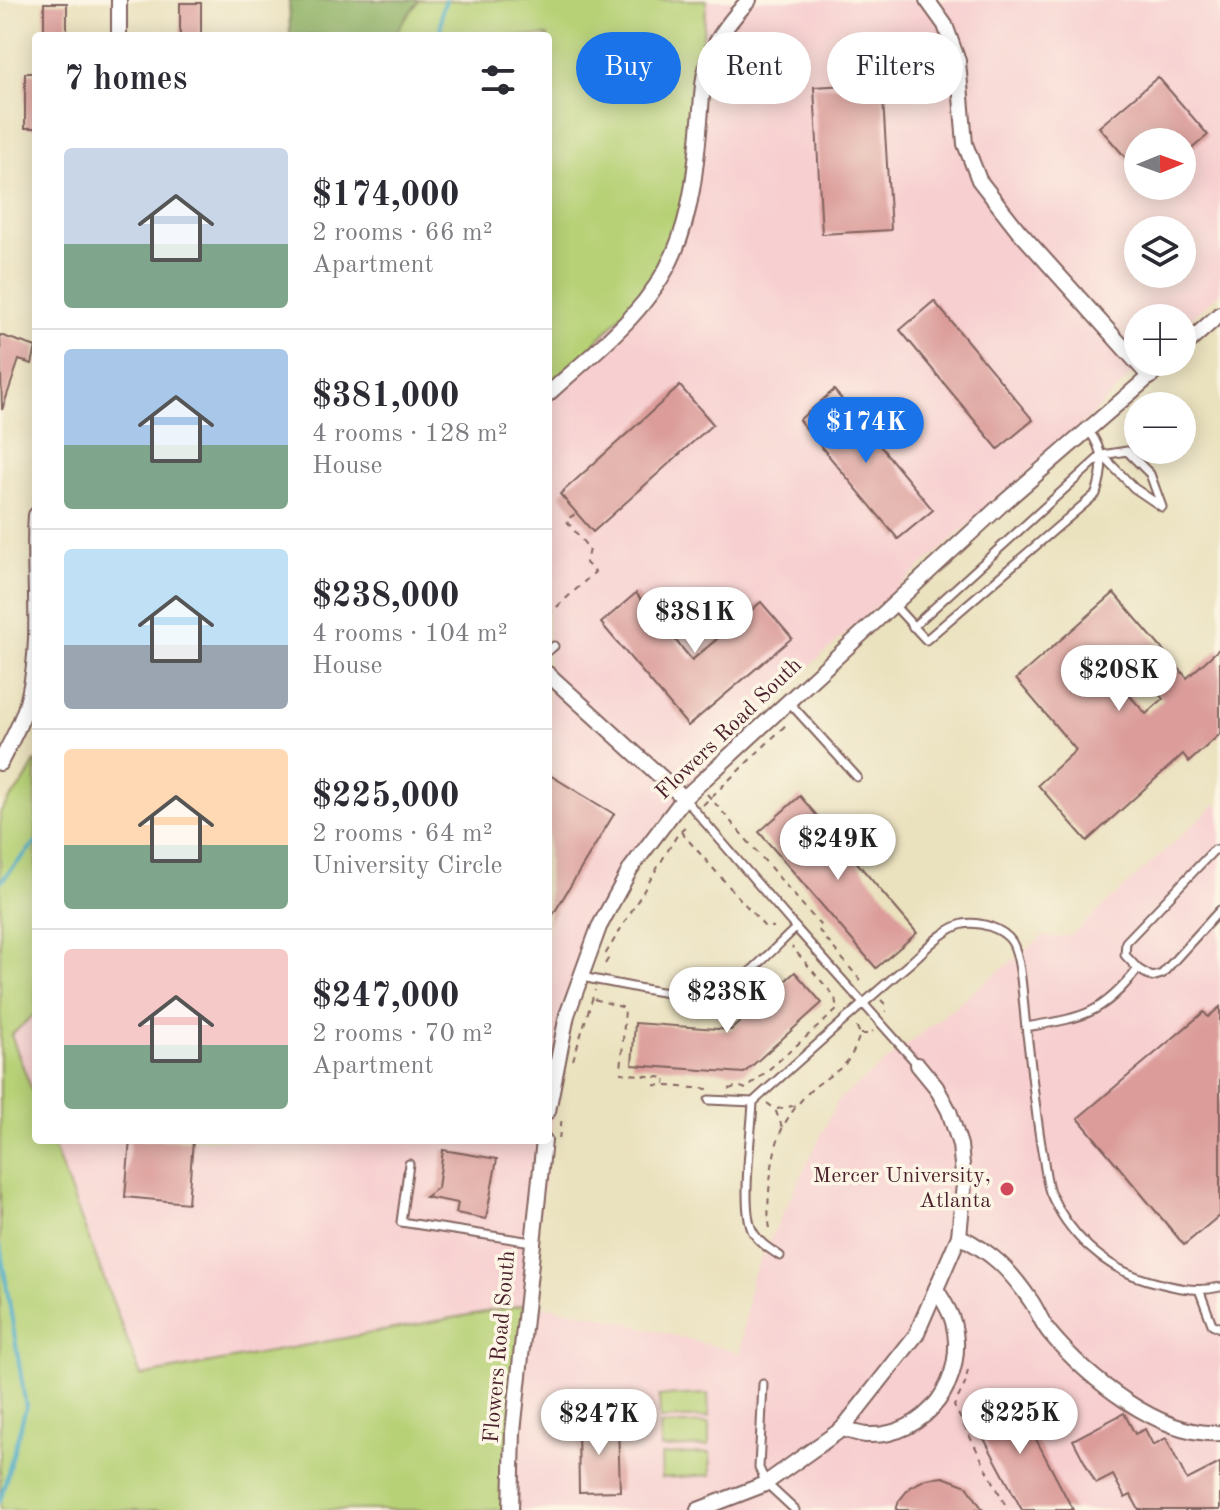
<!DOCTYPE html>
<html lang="en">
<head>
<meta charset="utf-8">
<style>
  body { margin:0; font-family:"Old Standard TT",serif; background:#f7f7f7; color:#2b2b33; height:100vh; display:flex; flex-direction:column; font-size:30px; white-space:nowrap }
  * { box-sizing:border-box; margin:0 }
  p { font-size:26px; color:#7c7c81 }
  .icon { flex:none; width:44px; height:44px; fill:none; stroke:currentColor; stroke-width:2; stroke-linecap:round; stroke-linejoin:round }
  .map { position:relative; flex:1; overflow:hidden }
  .side { position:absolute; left:32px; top:32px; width:520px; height:1112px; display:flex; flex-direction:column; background:#fff; border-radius:8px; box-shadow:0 4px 20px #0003 }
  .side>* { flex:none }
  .guide { position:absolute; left:576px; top:32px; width:524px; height:72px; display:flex; gap:16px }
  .needle { width:52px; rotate:89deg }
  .tools { position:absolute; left:1124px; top:128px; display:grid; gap:16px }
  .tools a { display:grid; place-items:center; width:72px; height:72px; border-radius:50%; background:#fff; box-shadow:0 4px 20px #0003; font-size:40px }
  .price { position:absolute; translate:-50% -68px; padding:0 18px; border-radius:28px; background:#fff; color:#222; font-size:26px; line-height:52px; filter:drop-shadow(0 2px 4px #0008) }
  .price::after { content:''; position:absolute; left:50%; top:48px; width:24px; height:18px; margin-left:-12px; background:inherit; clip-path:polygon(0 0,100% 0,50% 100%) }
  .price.active { background:#1a73e8; color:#fff }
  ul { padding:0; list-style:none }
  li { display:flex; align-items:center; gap:24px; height:200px; padding:0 32px }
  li+li { border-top:2px solid #e1e1e2 }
  li span { display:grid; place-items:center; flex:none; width:224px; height:160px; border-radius:8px; color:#555 }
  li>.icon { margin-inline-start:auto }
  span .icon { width:96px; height:96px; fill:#fffc; stroke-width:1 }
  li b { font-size:34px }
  h2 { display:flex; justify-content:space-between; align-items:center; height:96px; padding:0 32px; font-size:34px }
  .chip { padding:0 28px; border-radius:36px; background:#fff; box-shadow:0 4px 20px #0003; font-size:28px; line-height:72px }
  .chip.active { background:#1a73e8; color:#fff }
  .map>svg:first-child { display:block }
</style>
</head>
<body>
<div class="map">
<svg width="1220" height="1510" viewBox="0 0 1220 1510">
  <rect width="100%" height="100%" fill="#fcf5e5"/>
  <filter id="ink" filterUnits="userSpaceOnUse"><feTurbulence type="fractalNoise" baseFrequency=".0125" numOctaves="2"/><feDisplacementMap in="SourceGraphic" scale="16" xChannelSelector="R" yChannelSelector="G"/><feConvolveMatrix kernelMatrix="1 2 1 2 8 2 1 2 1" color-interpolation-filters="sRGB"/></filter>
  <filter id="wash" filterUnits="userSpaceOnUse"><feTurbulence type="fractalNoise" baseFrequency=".006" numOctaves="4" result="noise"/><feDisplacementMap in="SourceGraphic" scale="32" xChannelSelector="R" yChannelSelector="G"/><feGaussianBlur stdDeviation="1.8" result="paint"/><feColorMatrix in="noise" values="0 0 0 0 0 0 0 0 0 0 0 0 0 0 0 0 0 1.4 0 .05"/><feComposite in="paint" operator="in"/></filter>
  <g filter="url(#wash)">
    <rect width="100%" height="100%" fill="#eae1be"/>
    <g fill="#f7cfd0" fill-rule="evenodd">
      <path d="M707,0H1220V293L1182,326V318H1138V362H1144L1089,418L732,735L651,834L570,987L528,1303L601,1316L740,1353L751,1279L838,1100L1043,936L1058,938L1073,934L1216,804L1220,809V1510H507L528,1304L141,1376L51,1140H548V391L625,312L671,258L684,198ZM1138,142H1182V186H1138ZM1138,230H1182V274H1138Z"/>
      <polygon points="36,1013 36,1101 11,1035"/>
    </g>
    <g fill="#b7d177" stroke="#807851" stroke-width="2">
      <polygon points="419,0 707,0 684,198 671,258 625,312 548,391 548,36 393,36"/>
      <polygon points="36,760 36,1013 11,1035 36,1101 36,1140 51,1140 141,1376 528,1304 507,1510 0,1510 0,812 25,780"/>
      <polygon points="708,1394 709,1417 660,1419 659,1396"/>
      <polygon points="709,1423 709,1446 661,1448 660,1425"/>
      <polygon points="710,1453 711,1475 662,1478 661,1455"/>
    </g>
    <polygon fill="#91b368" stroke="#6e694a" stroke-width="2" points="289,0 419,0 393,36 290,36"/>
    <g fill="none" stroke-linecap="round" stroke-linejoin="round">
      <g stroke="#46abc6" stroke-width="4">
        <polyline points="440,36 442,10 446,0"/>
        <polyline points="0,882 36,842"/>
        <polyline points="0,1245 26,1407 0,1501"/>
      </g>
    </g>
    <g id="blocks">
      <g fill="#db9c9a" fill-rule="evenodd">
        <rect x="44" y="3" width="23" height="33"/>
        <rect x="180" y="3" width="21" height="33"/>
        <rect x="25" y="73" width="11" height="55"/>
        <polygon points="1158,77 1208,135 1182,157 1182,142 1138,142 1138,172 1099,127"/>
        <polygon points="882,83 891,230 822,234 814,87"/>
        <polygon points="934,301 1033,420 998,449 900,330"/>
        <polygon points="0,335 36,347 32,364 19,360 2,410"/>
        <polygon points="680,386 713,424 593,532 560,494"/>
        <polygon points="834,390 933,510 898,539 799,420"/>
        <polygon points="636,593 692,660 761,602 792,638 688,726 601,623"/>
        <path d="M1114,593L1187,678L1220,648V734L1189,762L1183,754L1087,841L1038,785L1076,750L1016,679ZM1140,670L1163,699L1146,714L1121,686Z"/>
        <polygon points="548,774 614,814 548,923"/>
        <polygon points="800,796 917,933 876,968 759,832"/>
        <polygon points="795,972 822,1003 744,1073 632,1065 635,1023 731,1030"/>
        <polygon points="1220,1007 1220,1215 1184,1245 1078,1118 1204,1012 1208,1017"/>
        <polygon points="130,1140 193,1140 188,1203 125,1197"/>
        <polygon points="443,1150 497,1159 486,1219 456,1213 458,1203 425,1197 438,1188"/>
        <polygon points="993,1396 998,1405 1014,1397 1073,1510 1022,1510 972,1416 981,1412 977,1404"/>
        <polygon points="1124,1413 1135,1434 1145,1429 1153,1445 1166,1438 1187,1480 1220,1463 1220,1510 1139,1510 1131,1495 1125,1498 1113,1475 1096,1484 1073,1440"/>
        <polygon points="578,1423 618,1423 620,1491 579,1492"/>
        <polygon points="943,1477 967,1486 983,1510 896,1510 899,1501 910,1487 926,1479"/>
      </g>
    </g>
  </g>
  <g filter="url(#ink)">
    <use href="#blocks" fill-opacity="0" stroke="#82635e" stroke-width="2"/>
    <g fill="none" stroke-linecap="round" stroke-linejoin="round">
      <defs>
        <g id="service">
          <path d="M894,605L926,640L1096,494C1104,469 1105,452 1089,431"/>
          <polyline points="913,627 1102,455 1127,451 1150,474 1162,507 1134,488 1102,455"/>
          <polyline points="548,651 554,646"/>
          <polyline points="788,701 857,777"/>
          <polyline points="684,798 796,928"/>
          <polyline points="1220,850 1214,850 1126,942 1125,955 1138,969 1152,977 1162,974 1220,910"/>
          <path d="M581,977C613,982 692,1003 721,992C743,983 777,945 796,928L918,1065"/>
          <path d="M1026,1027C1032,1069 1035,1113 1043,1156C1045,1167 1046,1181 1050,1192C1068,1234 1104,1268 1147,1280C1172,1287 1195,1293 1220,1287"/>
          <polyline points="709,1100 753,1102"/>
          <polyline points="409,1164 401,1222 532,1242"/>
          <path d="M780,1256C770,1249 759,1243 753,1232C740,1209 752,1131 753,1102C805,1055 856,1009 909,964C924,951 943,929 963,924C979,921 1003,928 1012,942C1022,959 1023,1006 1026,1027C1084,1017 1100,1016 1138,969"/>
          <polyline points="1200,1292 1212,1324 1220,1328"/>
          <polyline points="763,1384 759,1468 766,1483 795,1510"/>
        </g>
        <g id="minor">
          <polyline points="119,0 119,36"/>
          <polyline points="927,0 945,25 958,61 965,144 979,180 1018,230 1150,377"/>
          <polyline points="1182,348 1220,314"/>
          <path d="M548,394C594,352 649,312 674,253C692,212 696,166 700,121C702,101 702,74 710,55C719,34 733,17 749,0"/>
          <polyline points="548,674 684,798"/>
          <path d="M0,763C11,741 24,719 29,695C43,636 32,574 36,515"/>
          <polyline points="548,1111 567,1015 599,927 631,868 684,798 1001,505 1166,362"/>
          <path d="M959,1236C993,1253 1010,1270 1031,1301C1038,1311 1042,1324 1050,1333C1087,1377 1159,1437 1220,1433"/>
          <path d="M842,1429C850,1431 858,1434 866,1435C927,1438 968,1378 953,1322C950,1310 942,1299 936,1289"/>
          <polyline points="511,1510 513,1432 544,1140"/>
          <polyline points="698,1510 763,1485 842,1429 916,1335 959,1236 964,1184 960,1145 949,1111 936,1087 918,1065"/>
        </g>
      </defs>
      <use href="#service" stroke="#82635e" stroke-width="11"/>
      <use href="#minor" stroke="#82635e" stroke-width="18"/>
      <g stroke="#82635e" stroke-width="2" stroke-dasharray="6 6" stroke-linecap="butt">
        <polyline points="548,615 595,572 586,563 589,549 566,520 575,514"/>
        <polyline points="707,794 820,925 817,928 860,980 860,984"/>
        <polyline points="703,805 789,722"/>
        <polyline points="681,832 764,926 774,927"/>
        <polyline points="605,964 608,959 605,955 679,832 686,826"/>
        <polyline points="594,999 625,1008 621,1073 666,1078 665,1084"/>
        <polyline points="881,1000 885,1004 886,1012"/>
        <polyline points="861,1034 869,1034 873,1031"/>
        <polyline points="573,1060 595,990"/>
        <polyline points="654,1085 708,1089"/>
        <polyline points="729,1089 738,1086 746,1089 751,1085 837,1010 835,997 792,947"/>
        <polyline points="767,1103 775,1109 782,1127"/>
        <polyline points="777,1109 797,1105"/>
        <polyline points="559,1139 562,1117"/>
        <path d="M770,1228C765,1206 772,1150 782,1129C789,1114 804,1095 817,1085C842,1066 849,1068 860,1034L856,1025"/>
        <polyline points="968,1370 965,1384 954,1406 1008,1510"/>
      </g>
      <use href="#service" stroke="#fff" stroke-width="7"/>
      <use href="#minor" stroke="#fff" stroke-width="14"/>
    </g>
  </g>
  <circle fill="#d1495b" stroke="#fcf5e5" stroke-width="3" cx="1007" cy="1189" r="8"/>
  <g text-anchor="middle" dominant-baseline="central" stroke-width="7" stroke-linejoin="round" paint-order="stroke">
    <g font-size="22" fill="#4a1f2b" stroke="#fcf5e5">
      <text transform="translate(729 729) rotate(-44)">Flowers Road South</text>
      <text transform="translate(500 1347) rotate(-85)">Flowers Road South</text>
    </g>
    <g font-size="22" fill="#4a1f2b" stroke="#fcf5e5" text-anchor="end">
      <text x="991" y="1176">Mercer University,<tspan x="991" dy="25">Atlanta</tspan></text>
    </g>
  </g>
</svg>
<div class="tools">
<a><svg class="needle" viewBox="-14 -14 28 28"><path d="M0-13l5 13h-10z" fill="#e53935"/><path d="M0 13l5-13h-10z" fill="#7c7c81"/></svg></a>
<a><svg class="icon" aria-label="layers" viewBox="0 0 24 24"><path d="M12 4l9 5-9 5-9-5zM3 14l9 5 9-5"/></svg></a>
<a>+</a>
<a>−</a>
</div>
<b class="price active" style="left:866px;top:465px">$174K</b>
<b class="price" style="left:695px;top:655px">$381K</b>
<b class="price" style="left:1119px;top:713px">$208K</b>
<b class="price" style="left:838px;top:882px">$249K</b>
<b class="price" style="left:727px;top:1035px">$238K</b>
<b class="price" style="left:1020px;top:1456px">$225K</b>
<b class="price" style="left:599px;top:1457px">$247K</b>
<div class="guide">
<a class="chip active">Buy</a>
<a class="chip">Rent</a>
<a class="chip">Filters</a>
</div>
<section class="side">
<h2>7 homes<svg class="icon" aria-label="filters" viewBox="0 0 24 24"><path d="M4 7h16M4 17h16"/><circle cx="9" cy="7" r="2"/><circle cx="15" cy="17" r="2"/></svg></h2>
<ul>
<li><span style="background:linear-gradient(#c9d6e8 60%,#7fa58c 0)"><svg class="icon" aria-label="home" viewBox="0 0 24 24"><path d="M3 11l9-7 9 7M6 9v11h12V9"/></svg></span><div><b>$174,000</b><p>2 rooms · 66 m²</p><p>Apartment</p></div></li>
<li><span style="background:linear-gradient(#a9c7e8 60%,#7fa58c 0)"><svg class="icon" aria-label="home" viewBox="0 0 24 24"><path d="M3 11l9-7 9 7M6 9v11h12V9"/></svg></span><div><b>$381,000</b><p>4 rooms · 128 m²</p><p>House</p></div></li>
<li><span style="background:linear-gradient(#bfe0f5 60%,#9aa5b1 0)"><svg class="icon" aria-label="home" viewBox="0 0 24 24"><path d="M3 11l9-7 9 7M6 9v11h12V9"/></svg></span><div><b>$238,000</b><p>4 rooms · 104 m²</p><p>House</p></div></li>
<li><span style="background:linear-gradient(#ffd9b3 60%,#7fa58c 0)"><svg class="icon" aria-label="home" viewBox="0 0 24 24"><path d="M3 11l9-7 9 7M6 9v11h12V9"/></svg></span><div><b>$225,000</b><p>2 rooms · 64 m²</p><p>University Circle</p></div></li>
<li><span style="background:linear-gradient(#f6c9c9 60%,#7fa58c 0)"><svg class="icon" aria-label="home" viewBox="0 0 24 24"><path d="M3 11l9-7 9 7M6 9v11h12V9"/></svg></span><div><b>$247,000</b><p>2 rooms · 70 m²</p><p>Apartment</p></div></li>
</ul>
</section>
</div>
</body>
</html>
